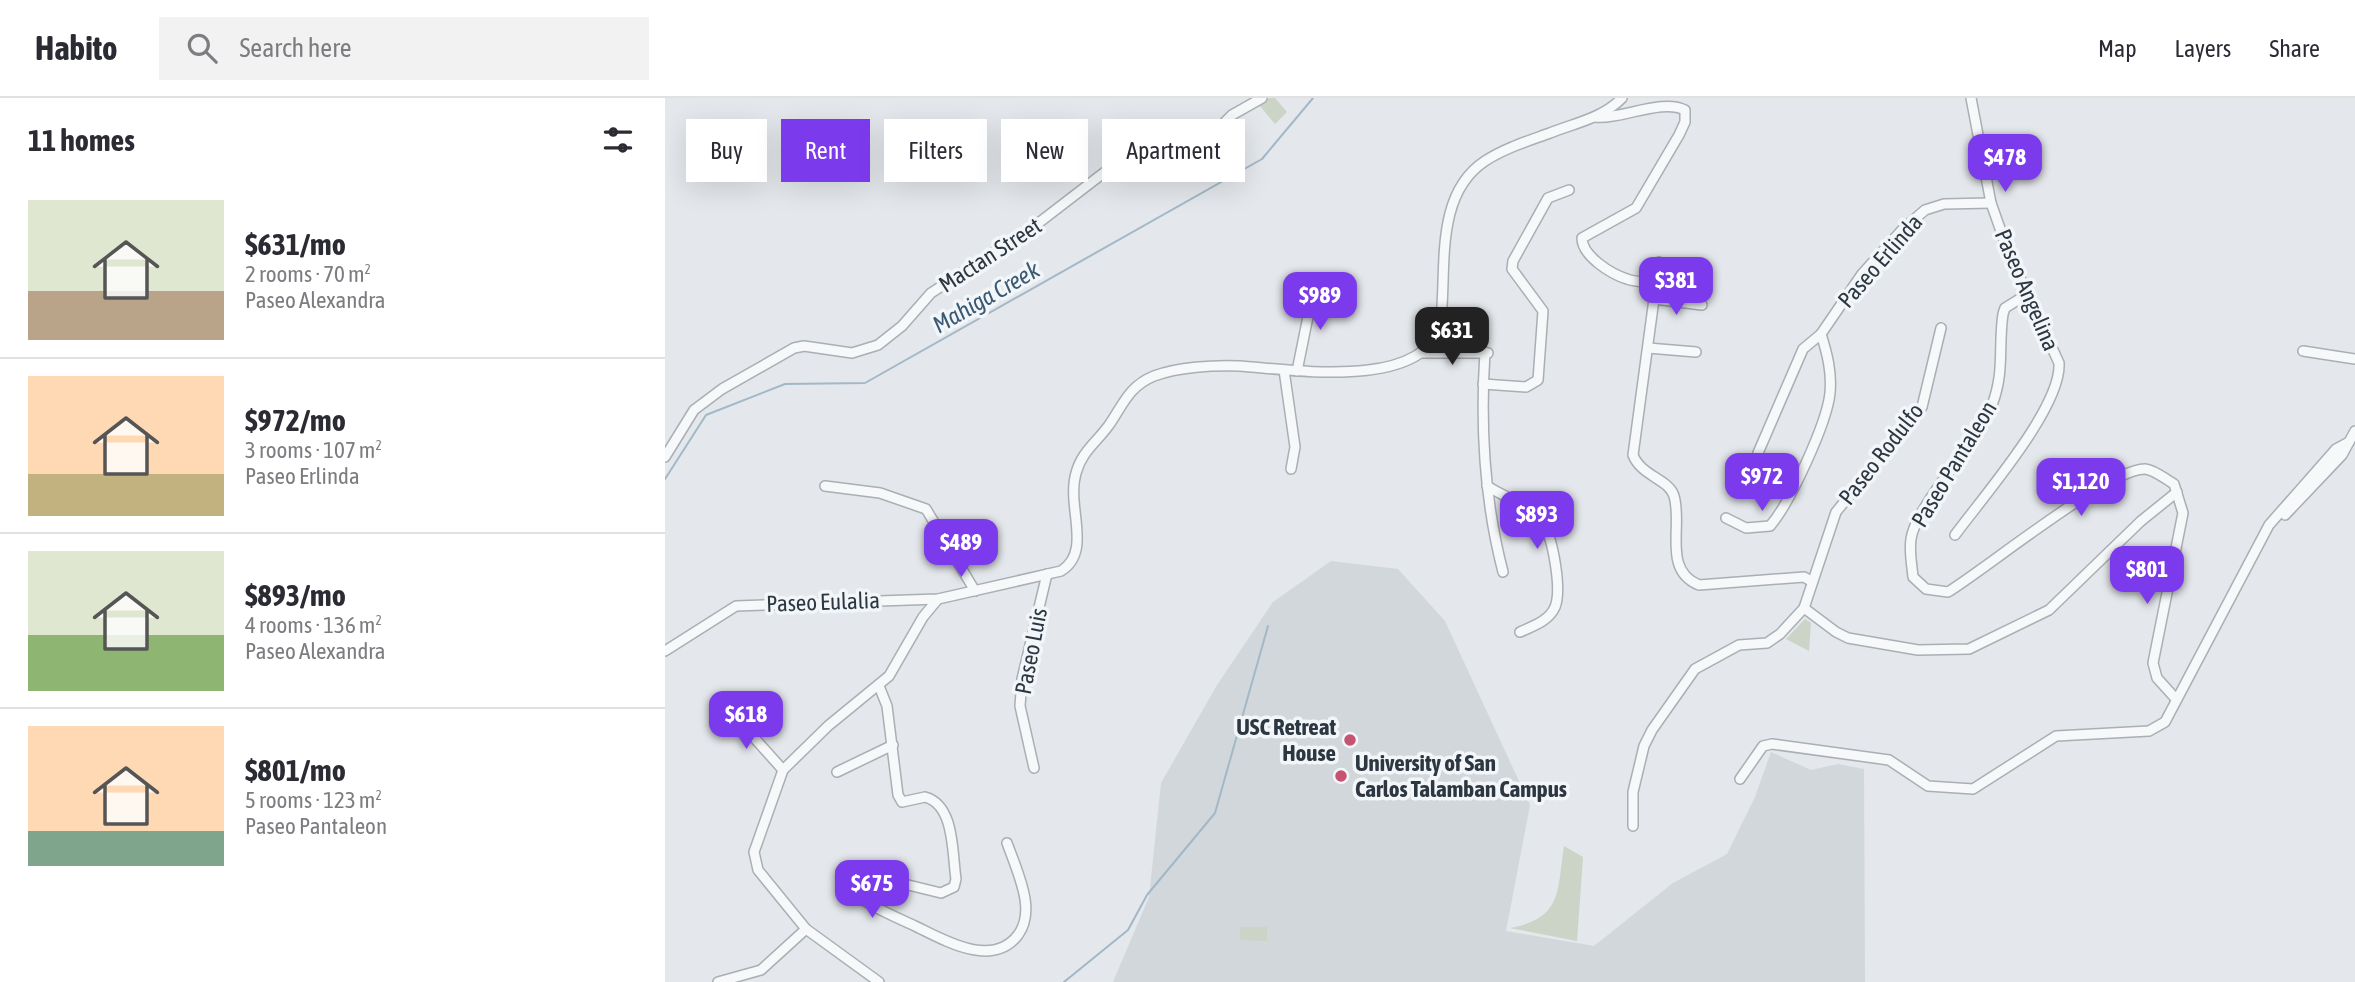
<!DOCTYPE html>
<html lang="en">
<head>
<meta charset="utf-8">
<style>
  body { margin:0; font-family:"Asap Condensed",sans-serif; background:#f2f2f3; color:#2b2b33; height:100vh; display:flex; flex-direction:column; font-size:26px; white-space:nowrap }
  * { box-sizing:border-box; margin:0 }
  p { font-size:23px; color:#7c7c81 }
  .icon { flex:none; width:38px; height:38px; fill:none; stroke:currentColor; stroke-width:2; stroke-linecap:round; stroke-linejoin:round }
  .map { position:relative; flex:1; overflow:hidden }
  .sheet { display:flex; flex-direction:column; background:#fff; width:665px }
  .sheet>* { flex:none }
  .banner { position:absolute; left:21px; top:21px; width:665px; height:63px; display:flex; gap:14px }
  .price { position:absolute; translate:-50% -60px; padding:0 16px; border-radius:14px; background:#7c3aed; color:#fff; font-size:23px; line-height:46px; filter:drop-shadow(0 2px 4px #0008) }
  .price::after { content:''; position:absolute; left:50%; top:42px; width:21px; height:16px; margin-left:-10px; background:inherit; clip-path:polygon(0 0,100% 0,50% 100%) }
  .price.current { background:#222; color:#fff }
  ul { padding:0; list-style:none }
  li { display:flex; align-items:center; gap:21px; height:175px; padding:0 28px }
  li+li { border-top:2px solid #e1e1e2 }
  li span { display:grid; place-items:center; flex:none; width:196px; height:140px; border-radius:0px; color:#555 }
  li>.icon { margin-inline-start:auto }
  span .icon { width:84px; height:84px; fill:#fffc; stroke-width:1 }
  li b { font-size:30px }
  h2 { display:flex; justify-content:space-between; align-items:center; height:84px; padding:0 28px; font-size:30px }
  .pill { padding:0 24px; border-radius:0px; background:#fff; box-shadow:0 7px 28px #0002; font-size:24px; line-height:63px }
  .pill.current { background:#7c3aed; color:#fff }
  header { display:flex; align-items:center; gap:42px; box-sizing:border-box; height:98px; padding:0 35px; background:#fff; border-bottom:2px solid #e1e1e2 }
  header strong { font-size:33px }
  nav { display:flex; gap:38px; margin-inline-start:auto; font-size:24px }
  .search { width:490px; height:63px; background:#f2f2f3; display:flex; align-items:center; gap:18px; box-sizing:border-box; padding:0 24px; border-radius:0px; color:#7c7c81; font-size:26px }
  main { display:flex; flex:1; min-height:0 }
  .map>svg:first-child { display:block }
</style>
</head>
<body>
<header>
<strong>Habito</strong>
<div class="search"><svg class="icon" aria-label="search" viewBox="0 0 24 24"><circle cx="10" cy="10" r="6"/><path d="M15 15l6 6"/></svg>Search here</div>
<nav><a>Map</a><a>Layers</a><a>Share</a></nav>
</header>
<main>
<section class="sheet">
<h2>11 homes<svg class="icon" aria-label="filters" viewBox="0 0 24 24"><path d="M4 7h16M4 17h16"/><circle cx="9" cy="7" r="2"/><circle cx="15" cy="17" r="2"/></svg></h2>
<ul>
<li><span style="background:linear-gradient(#dfe7d0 65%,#b9a48a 0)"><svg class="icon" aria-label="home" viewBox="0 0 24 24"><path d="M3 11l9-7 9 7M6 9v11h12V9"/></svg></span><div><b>$631/mo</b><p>2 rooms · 70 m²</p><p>Paseo Alexandra</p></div></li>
<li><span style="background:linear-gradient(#ffd9b3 70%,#c2b280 0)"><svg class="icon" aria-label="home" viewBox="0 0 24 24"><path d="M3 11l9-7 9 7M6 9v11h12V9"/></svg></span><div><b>$972/mo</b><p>3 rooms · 107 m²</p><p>Paseo Erlinda</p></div></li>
<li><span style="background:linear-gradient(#dfe7d0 60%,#8fb573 0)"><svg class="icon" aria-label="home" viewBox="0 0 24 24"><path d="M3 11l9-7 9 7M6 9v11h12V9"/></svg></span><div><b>$893/mo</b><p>4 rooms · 136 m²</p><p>Paseo Alexandra</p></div></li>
<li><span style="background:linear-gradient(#ffd9b3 75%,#7fa58c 0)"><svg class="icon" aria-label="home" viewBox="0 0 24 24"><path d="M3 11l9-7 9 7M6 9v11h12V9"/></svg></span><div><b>$801/mo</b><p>5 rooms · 123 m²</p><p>Paseo Pantaleon</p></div></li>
</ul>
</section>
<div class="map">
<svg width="1690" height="884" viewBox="0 0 1690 884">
  <rect width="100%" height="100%" fill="#e4e7eb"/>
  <polygon fill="#d2d7dc" points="666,463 733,471 780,523 865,707 841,833 929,848 1008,785 1062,756 1090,699 1106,654 1146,672 1173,666 1199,671 1200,884 448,884 484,799 496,685 552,587 608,504"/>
  <g fill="#cbd4c6">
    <polygon points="604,0 610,0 622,14 610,26 595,8"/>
    <polygon points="1140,521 1146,525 1144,553 1121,541"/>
    <path d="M899,748L918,759L912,843L845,830C898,820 892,793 899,748Z"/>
    <polygon points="575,829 602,829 602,843 575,842"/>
  </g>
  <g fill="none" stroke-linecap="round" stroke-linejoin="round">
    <g stroke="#a2b8c7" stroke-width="2">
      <polyline points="0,381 41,317 120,286 200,285 597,61 648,0"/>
      <polyline points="399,884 463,832 482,797 550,715 603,528"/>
    </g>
    <defs>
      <g id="minor">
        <path d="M930,19C955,22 997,0 1020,12V24L1014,37L971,110L917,140C917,158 946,176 962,181C970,184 981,184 990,185"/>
        <path d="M994,164L968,357C976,378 1004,381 1009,398C1018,428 997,472 1034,487L1139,479L1146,483"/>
        <path d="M1364,195L1340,210L1338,216C1333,249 1340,273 1327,307C1311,346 1250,409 1246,441C1244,454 1247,467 1248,479L1261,491L1283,494C1322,470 1445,370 1480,371C1490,372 1500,381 1509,386L1518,415L1488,565L1492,580L1511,601"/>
        <polyline points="989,201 1037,207"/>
        <polyline points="983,250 1031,254"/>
        <polyline points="1638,253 1690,261"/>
        <path d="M820,254C815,330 819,401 838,474"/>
        <polyline points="757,255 823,255"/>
        <polyline points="619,272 630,349 626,371"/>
        <polyline points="632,273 649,189"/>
        <polyline points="818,286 861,289 873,282 878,213 847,171 848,163 883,100 904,92"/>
        <polyline points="1093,355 1138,251 1156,236 1197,176 1237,132 1260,112 1279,106 1326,105"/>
        <polyline points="0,359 29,312 57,291 129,250 139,248 187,255 213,247 237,228 266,195 367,130 458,60 542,42 567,17 597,0"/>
        <polyline points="160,388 215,395 261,411 310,493"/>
        <path d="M822,388C838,398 866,409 877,424C888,438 897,492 890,509C884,523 868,528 855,534"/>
        <polyline points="1620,417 1677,357 1690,333"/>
        <path d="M1061,420L1081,430L1105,428C1125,405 1162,325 1165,295C1167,274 1162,255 1156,236"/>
        <path d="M1290,437C1317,400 1397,309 1394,265L1344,156L1326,105L1306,0"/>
        <polyline points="1139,510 1171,534 1183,540 1253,552 1304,551 1384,512 1476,423 1512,394"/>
        <path d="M0,553L71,508L273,501L396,473C428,453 401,409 411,375C417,353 432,344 444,327C458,307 464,288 489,278C513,269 548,267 574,268C624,271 754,293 775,229C783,176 767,98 820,63C840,50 863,43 885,35C910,25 938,20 957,0"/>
        <path d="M214,588L222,608L233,697L237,704L260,699C290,707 287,755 291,781L289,789L276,795L186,773L176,774V785C195,804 226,817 250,828C279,842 327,871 353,837C361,826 362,814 360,801C357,782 349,764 342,745"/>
        <polyline points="67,615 118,672"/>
        <polyline points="369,670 355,608 357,581 382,476"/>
        <polyline points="172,674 228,647"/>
        <polyline points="1075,681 1098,648 1107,646 1224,662 1263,688 1308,691 1391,638 1484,633 1500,624 1604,427 1671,351 1684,344"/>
        <polyline points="968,728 968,694 979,648 987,632 1030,571 1074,547 1102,545 1115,536 1139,510 1171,414 1257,309 1276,230"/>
        <polyline points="53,884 96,872 141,831"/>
        <polyline points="214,884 141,831 93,772 89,754 118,672 163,628 224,578 258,519 273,501"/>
      </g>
    </defs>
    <use href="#minor" stroke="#a9afb5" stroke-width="12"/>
    <use href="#minor" stroke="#f6f8f9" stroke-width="9"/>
  </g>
  <g fill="#c45471" stroke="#f3f6f8" stroke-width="2.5">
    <circle cx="685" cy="642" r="7"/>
    <circle cx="676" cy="678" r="7"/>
  </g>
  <g text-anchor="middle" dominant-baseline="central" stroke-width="7" stroke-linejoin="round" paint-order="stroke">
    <g font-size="23" fill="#2d3742" stroke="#f3f6f8">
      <text transform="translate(325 157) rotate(-33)">Mactan Street</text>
      <text transform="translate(1215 163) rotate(-49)">Paseo Erlinda</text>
      <text transform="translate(1362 192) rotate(67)">Paseo Angelina</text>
      <text transform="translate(1216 356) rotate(-52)">Paseo Rodulfo</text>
      <text transform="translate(1289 366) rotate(-59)">Paseo Pantaleon</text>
      <text transform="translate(158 504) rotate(-2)">Paseo Eulalia</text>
      <text transform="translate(366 553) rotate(-79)">Paseo Luis</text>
    </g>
    <g font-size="23" font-weight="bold" fill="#2d3742" stroke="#f3f6f8" text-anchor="end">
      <text x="671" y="629">USC Retreat<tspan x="671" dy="26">House</tspan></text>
      <text x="690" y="665" text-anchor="start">University of San<tspan x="690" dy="26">Carlos Talamban Campus</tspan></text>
    </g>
    <g font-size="24" font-style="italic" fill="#3a5972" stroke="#f3f6f8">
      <text transform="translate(321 199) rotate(-30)">Mahiga Creek</text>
    </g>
  </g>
</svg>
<b class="price" style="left:1340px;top:96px">$478</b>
<b class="price" style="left:1011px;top:219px">$381</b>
<b class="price" style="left:655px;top:234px">$989</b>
<b class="price current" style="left:787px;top:269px">$631</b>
<b class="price" style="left:1097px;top:415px">$972</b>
<b class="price" style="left:1416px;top:420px">$1,120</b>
<b class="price" style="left:872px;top:453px">$893</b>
<b class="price" style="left:296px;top:481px">$489</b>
<b class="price" style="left:1482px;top:508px">$801</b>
<b class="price" style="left:81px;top:653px">$618</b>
<b class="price" style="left:207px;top:822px">$675</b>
<div class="banner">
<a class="pill">Buy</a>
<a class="pill current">Rent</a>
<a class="pill">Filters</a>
<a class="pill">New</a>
<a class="pill">Apartment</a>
</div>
</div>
</main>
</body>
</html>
